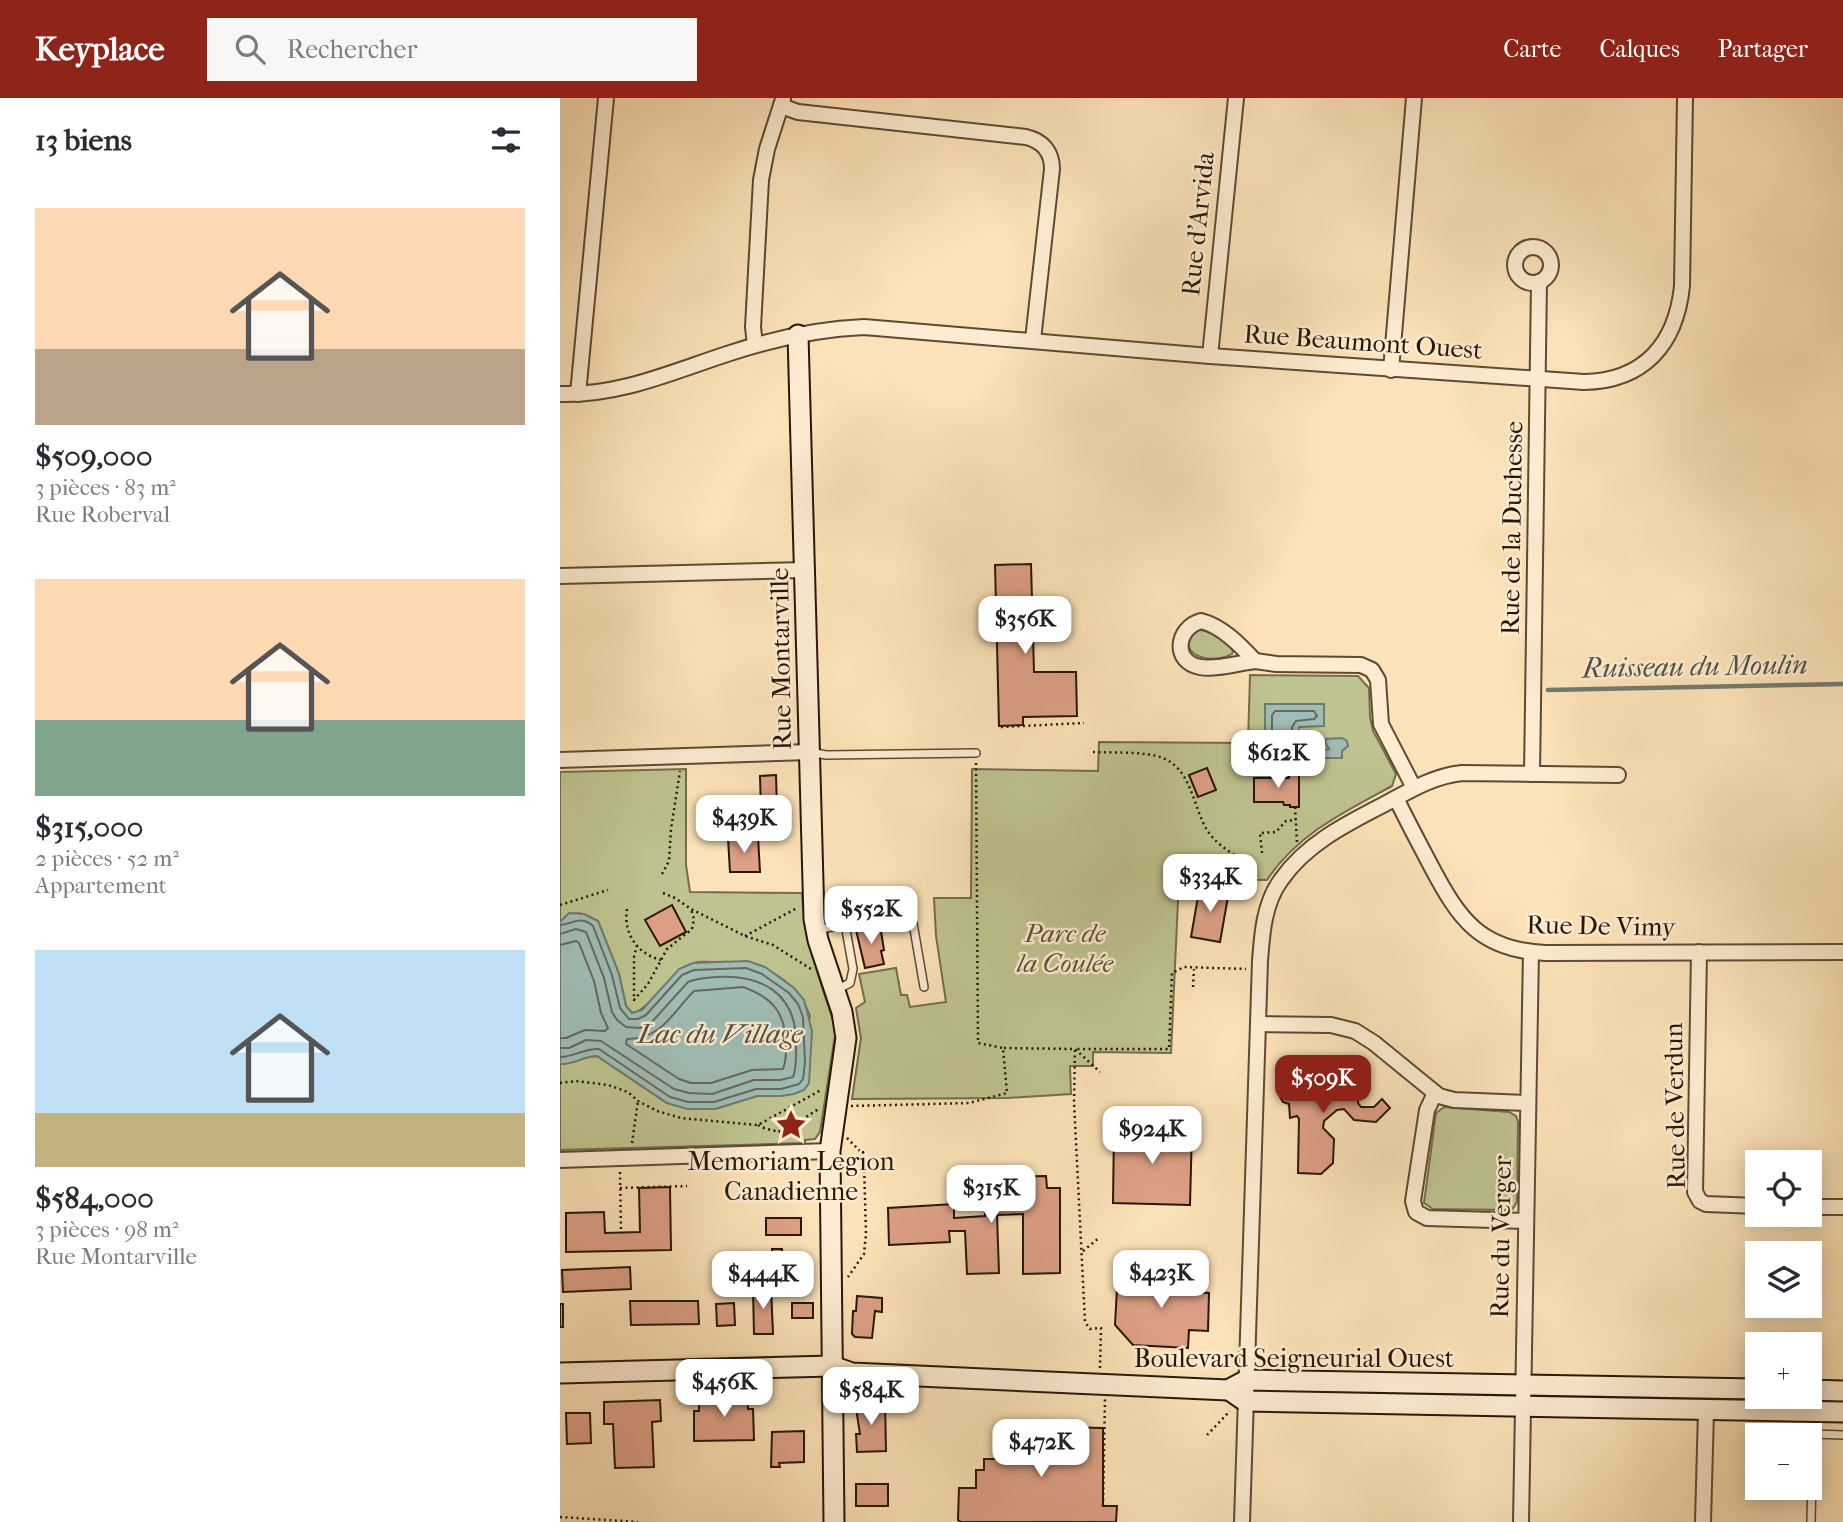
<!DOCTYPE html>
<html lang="fr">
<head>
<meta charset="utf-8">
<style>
  body { margin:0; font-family:"IM FELL French Canon",serif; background:#f7f7f7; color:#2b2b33; height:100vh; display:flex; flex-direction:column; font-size:26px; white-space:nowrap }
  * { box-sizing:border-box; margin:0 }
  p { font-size:23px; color:#7c7c81 }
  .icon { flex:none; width:38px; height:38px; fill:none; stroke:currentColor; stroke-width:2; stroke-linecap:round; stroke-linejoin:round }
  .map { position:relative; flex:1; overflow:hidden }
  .drawer { display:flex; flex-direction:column; background:#fff; width:560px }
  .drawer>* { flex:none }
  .buttons { position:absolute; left:1185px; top:1052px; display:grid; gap:14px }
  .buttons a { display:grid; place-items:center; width:77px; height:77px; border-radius:0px; background:#fff; box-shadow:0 4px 18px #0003; font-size:35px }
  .price { position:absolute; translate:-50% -60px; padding:0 16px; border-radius:14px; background:#fff; color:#222; font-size:23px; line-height:46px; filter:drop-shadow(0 2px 4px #0008) }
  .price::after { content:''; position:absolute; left:50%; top:42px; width:21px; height:16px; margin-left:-10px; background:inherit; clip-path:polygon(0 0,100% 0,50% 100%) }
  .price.selected { background:#8f2418; color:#fff }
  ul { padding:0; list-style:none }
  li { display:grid; align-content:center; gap:14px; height:371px; padding:0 35px }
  li span { display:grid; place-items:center; height:217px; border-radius:0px; color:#555 }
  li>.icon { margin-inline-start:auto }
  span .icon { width:126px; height:126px; fill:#fffc; stroke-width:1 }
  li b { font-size:30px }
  h2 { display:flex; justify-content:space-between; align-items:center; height:84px; padding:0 35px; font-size:30px }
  header { display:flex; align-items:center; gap:42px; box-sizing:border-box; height:98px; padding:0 35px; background:#8f2418; color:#fff }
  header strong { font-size:33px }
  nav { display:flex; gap:38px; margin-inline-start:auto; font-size:24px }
  .search { width:490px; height:63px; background:#f7f7f7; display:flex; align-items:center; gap:18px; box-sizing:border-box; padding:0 24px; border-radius:0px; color:#7c7c81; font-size:26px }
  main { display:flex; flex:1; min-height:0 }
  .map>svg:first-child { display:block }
</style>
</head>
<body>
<header>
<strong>Keyplace</strong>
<div class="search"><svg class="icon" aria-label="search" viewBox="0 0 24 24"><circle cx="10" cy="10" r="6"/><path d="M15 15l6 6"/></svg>Rechercher</div>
<nav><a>Carte</a><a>Calques</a><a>Partager</a></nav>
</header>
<main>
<section class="drawer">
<h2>13 biens<svg class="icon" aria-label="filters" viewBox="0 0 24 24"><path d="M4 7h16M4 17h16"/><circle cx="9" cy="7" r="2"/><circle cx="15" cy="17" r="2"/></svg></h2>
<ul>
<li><span style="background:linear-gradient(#ffd9b3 65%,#b9a48a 0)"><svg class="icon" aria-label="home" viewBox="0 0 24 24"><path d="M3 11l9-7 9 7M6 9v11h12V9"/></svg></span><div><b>$509,000</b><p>3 pièces · 83 m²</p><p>Rue Roberval</p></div></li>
<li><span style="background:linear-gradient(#ffd9b3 65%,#7fa58c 0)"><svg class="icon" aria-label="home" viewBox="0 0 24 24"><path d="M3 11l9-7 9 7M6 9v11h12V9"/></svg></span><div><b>$315,000</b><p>2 pièces · 52 m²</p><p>Appartement</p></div></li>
<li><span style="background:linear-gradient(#bfe0f5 75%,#c2b280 0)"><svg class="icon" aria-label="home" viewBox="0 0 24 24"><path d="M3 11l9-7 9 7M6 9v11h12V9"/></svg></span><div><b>$584,000</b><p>3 pièces · 98 m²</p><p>Rue Montarville</p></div></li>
</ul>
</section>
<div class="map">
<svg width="1283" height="1424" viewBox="0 0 1283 1424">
  <rect width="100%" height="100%" fill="#fce2b8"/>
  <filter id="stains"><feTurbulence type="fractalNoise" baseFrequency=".00286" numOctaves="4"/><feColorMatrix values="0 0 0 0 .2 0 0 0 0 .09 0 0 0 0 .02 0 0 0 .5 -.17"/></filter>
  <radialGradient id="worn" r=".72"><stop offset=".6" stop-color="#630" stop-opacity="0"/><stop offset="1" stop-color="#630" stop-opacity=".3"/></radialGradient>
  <g fill="#bfc38f" stroke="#736d4c" stroke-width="2">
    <path d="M638,532C650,531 665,543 673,552L672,556C658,564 627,563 628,542Z"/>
    <path d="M690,577L798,578L809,590L810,619L813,633L836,676L832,688C786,713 737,736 707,782L619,781L611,955L533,954V968H510L511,996L447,1000L292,1001L301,940L296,910L305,904L299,876L336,870L341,897H347L350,909L386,904L376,838L374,800H411L412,671L538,673L539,644L688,645Z"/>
    <path d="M126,671V767L130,794L242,795C244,841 260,882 274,926L275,937L260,1034L255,1041L245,1042V1045L0,1052V966C15,966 23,958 37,958L107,1005L155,1011L197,998H221L250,918C235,878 196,861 155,864C149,864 140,863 134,865C112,872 89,913 72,915L66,908L59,876L38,823C21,814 15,811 0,824V674Z"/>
    <polygon points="884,1009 949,1014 956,1018 958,1024 957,1104 952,1112 873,1111 864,1105 876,1015"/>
  </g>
  <g fill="#a0bdb5" stroke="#707b70" stroke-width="2">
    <polygon points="705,606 764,606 764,628 739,629 739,658 705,658"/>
    <polygon points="782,640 787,643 788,648 782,653 782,660 760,660 760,653 769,651 765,645 766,641"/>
    <path d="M9,815L24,816L38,823L59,876L66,908L72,915L82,912L119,871L133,865L188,863L205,869L234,890L244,902L252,933L249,985L244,992L234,996L221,998H197L155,1011H127L107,1005L37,958C23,958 14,967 0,966V824Z"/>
  </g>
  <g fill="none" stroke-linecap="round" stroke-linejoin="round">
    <g stroke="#646a5e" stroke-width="2">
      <polygon points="715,613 754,613 757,618 754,621 736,623 732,629 731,649 715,651 712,647 712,617"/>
      <path d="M0,827C13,826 20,817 33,828L52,877L60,910L69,921H78L86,917L122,877L134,872L186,870L202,876L229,895L238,906L243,919L245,964L243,981L239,986L221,991H196L154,1004H128L110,999L39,951C24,950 15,959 0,959"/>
      <path d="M0,836L16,831L26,834L44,880L52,914L57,922L66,929L80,930L91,925L128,884C137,880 146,880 156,879C202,876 237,896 236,946C236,957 237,969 233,979L220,982H194L152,996L129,995L114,991L41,943L26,942L9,950H0"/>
      <polyline points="0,847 16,843 19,845 34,883 41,915 48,930 45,933 25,932 6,940 0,940"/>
      <path d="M183,889C214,900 226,916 226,949C226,957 226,964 223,971L192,972L151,985H131L119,981L66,946L67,941C102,941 112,915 134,893Z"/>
    </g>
    <polyline stroke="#707b70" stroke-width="4.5" points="988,592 1283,586"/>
  </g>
  <g fill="#dda086" stroke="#271708" stroke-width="2">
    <polygon points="471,466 474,574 516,574 517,618 463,619 463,627 439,628 435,467"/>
    <polygon points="647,670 656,692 638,699 629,677"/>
    <polygon points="729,675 739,675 739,709 730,709 730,707 724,707 723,704 694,704 694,680 729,680"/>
    <polygon points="216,677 217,711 201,711 200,678"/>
    <polygon points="198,739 200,774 170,774 168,740"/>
    <polygon points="640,787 669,793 660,844 631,839"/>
    <polygon points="112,807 126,834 100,848 85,822"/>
    <polygon points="320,827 324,852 321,853 324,866 305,870 296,832"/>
    <polygon points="750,972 754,973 756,976 772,979 772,985 775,988 783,988 795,977 803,985 798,990 798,1005 801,1009 814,1009 822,1001 830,1010 816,1024 794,1022 784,1011 777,1012 764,1023 763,1030 774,1041 773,1065 761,1076 738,1075 739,1021 737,1018 730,1020 729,1006 723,1004 720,999 722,994 729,992 731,978 737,979 740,976 747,976"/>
    <polygon points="554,1030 632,1031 630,1107 553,1105"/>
    <polygon points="486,1078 487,1090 500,1090 500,1175 463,1176 463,1116 437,1117 439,1175 407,1176 405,1133 389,1133 390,1144 329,1147 328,1110 394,1106 394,1120 425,1118 424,1079"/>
    <polygon points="110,1089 111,1152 6,1154 6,1115 44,1114 45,1135 80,1134 79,1090"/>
    <rect x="206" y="1120" width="35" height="17"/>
    <polygon points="212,1151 222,1151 222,1154 236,1154 238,1156 239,1170 236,1172 212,1172"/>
    <polygon points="70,1169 71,1191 3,1194 2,1172"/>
    <polygon points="576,1172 632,1176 631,1194 649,1195 648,1233 629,1232 628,1250 573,1247 555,1227 557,1190 575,1191"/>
    <polygon points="193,1190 211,1190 213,1236 194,1236"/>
    <polygon points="297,1198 322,1200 322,1214 315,1213 312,1240 295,1239 292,1236 293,1213 296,1213"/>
    <polygon points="70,1203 138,1203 139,1226 71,1227"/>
    <polygon points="174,1205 175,1227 157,1228 156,1206"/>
    <rect x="232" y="1205" width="21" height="15"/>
    <rect x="0" y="1206" width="3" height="23"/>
    <polygon points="187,1296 188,1311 193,1311 194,1342 134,1343 134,1313 139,1313 139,1297"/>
    <polygon points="100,1302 101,1323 92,1324 94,1369 55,1370 53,1326 44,1326 44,1304"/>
    <polygon points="302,1303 325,1304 326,1353 297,1354 296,1336 300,1336 296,1310"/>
    <polygon points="6,1315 30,1315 31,1345 7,1346"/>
    <polygon points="443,1328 543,1330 543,1408 557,1408 556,1424 401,1424 398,1422 399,1390 416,1390 416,1372 424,1372 424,1361 443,1361"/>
    <polygon points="244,1333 244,1364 219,1365 220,1369 211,1369 212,1334"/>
    <rect x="296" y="1386" width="32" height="22"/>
  </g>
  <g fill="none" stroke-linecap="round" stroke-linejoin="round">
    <defs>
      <g id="lane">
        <polyline points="250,654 266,657 416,655"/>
        <polyline points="256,832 307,822 349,821 353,825 364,889"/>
        <polyline points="276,892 290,885 293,871 285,826"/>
        <polyline points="1251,1424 1253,1336 1283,1337"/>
      </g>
      <g id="street">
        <path d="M221,8L238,14L466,39C483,43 492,54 492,71L473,242"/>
        <circle cx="973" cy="167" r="18"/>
        <polyline points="195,247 193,229 201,82 207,51 223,1"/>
        <polyline points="650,258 676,0"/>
        <polyline points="831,272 854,0"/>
        <path d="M0,296C59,298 112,274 167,256C212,241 257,231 304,229L650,258L1024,284C1084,283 1116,246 1122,188L1125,0"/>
        <polyline points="18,296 46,0"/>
        <polyline points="0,478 245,472"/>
        <path d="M641,523C662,528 681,548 695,563C678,565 656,572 640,569C612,564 616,530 641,523Z"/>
        <polyline points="695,563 716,566 801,567 812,572 818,582 821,626 854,690"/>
        <polyline points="0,662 249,654"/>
        <polyline points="972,676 979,184"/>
        <path d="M836,700C847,723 859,745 871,768C899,821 920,852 985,855L1283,854"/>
        <polyline points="1139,854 1135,1094 1140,1103 1146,1106 1197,1108"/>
        <polyline points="699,926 771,927 795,933 814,945 879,998 894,1002 968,1005"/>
        <polyline points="875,995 867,1012 853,1103 856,1114 867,1120 966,1123"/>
        <polyline points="0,1062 270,1053"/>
        <polyline points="1250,1109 1283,1109"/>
        <path d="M682,1424L700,863C702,836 704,805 721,782C746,746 786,726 823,707C849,693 873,678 902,675L1058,677"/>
        <polyline points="961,1424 971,854"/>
        <polyline points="1143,1424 1146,1312"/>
      </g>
      <g id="secondary">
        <polyline points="238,237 254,821 258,842 282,914 286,940 270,1053 274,1424"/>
        <polyline points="0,1275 272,1268 292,1275 668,1292 687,1282 1197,1291"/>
        <polyline points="669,1292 685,1303 1283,1314"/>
        <polyline points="1250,1292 1283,1293"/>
      </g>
    </defs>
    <use href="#lane" stroke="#5c4a34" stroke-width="10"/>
    <use href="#street" stroke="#5c4a34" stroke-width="18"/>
    <use href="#secondary" stroke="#271708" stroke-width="23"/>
    <g stroke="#271708" stroke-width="2.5" stroke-dasharray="2 3.5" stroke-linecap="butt">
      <polyline points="441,629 524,625"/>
      <path d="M533,654C553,655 585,653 603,660C632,672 633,709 647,732C658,749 676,758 694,768"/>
      <polyline points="416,665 418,945 443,950"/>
      <polyline points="735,709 737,745"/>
      <polyline points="702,755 700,735 716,734 726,723 736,722"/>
      <polyline points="102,776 109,763 111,731 120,673"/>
      <polyline points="103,795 115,800 131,811 185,838 213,847 251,871"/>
      <polyline points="0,807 48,792"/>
      <path d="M67,811C63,835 77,856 101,862"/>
      <polyline points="185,838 237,810"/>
      <polyline points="77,847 74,859 74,902 88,886 107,851 132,831 134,821 131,811"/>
      <polyline points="633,889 634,871"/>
      <polyline points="0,985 16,983 48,987 68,994 78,1003 97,1013 121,1020 198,1027 261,992"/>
      <polyline points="291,1008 409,1005 447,995 443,950 515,951 540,974"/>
      <path d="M198,1027C211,1035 227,1032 237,1040"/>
      <polyline points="219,1034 226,1022 240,1023"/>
      <polyline points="232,1035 240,1023 260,1010"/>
      <polyline points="287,1040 300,1053 304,1065 306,1136 304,1156 288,1179"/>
      <polyline points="72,1045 78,1003"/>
      <polyline points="60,1074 61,1135"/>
      <polyline points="60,1090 127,1088"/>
      <polyline points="523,1153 539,1140"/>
      <polyline points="540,1270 541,1230 530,1231 525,1224 514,1004 515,951 609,951 612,875 624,869 686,871"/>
      <polyline points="647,1337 670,1313"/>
      <polyline points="543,1408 545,1301"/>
      <polyline points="0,1419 78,1424"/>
    </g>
    <use href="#lane" stroke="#fdecd1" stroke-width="7"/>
    <use href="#street" stroke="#fdecd1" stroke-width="14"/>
    <use href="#secondary" stroke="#fdecd1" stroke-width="19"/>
  </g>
  <defs>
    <symbol id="sight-bare" viewBox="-9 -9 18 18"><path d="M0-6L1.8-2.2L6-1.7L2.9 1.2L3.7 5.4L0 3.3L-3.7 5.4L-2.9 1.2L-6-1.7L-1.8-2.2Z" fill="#8f2418" stroke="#fdecd1" stroke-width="2.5" paint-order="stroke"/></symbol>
  </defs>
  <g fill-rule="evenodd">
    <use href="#sight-bare" x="209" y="1005" width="44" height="44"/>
  </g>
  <g text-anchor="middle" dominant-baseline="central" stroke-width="5" stroke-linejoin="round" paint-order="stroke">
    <g font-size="26" fill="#271708" stroke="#fdecd1">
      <text transform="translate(638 126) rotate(-84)">Rue d'Arvida</text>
      <text transform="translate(803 244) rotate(4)">Rue Beaumont Ouest</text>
      <text transform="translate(952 430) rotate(-89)">Rue de la Duchesse</text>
      <text transform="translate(221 561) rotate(-91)">Rue Montarville</text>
      <text transform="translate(1041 828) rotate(1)">Rue De Vimy</text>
      <text transform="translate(1115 1008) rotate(-91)">Rue de Verdun</text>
      <text transform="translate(941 1139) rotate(-89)">Rue du Verger</text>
      <text x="734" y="1260">Boulevard Seigneurial Ouest</text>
    </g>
    <g font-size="26" font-style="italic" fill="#5c5337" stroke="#fdecd1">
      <text x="505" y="835">Parc de<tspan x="505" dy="30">la Coulée</tspan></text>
    </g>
    <g font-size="26" fill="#271708" stroke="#fdecd1">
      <text x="231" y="1063">Memoriam Legion<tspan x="231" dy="30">Canadienne</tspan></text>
    </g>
    <g font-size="28" font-style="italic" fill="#515145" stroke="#fdecd1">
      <text transform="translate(1135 568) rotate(-1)">Ruisseau du Moulin</text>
      <text x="160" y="935">Lac du Village</text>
    </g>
  </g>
  <rect width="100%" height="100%" filter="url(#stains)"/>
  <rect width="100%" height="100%" fill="url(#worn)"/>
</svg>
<div class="buttons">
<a><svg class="icon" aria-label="locate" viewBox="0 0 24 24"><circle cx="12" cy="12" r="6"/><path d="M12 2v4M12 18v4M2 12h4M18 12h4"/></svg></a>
<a><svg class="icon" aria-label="layers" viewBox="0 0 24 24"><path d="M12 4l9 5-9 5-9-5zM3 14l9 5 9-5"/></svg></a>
<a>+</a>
<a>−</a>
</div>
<b class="price" style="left:465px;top:558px">$356K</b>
<b class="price" style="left:718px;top:692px">$612K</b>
<b class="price" style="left:184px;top:757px">$439K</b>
<b class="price" style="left:650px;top:816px">$334K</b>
<b class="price" style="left:311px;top:848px">$552K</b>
<b class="price selected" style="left:763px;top:1017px">$509K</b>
<b class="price" style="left:592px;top:1068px">$924K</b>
<b class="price" style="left:431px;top:1127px">$315K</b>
<b class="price" style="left:601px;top:1212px">$423K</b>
<b class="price" style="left:203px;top:1213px">$444K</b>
<b class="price" style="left:164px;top:1321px">$456K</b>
<b class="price" style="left:311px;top:1329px">$584K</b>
<b class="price" style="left:481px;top:1381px">$472K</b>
</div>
</main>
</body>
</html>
